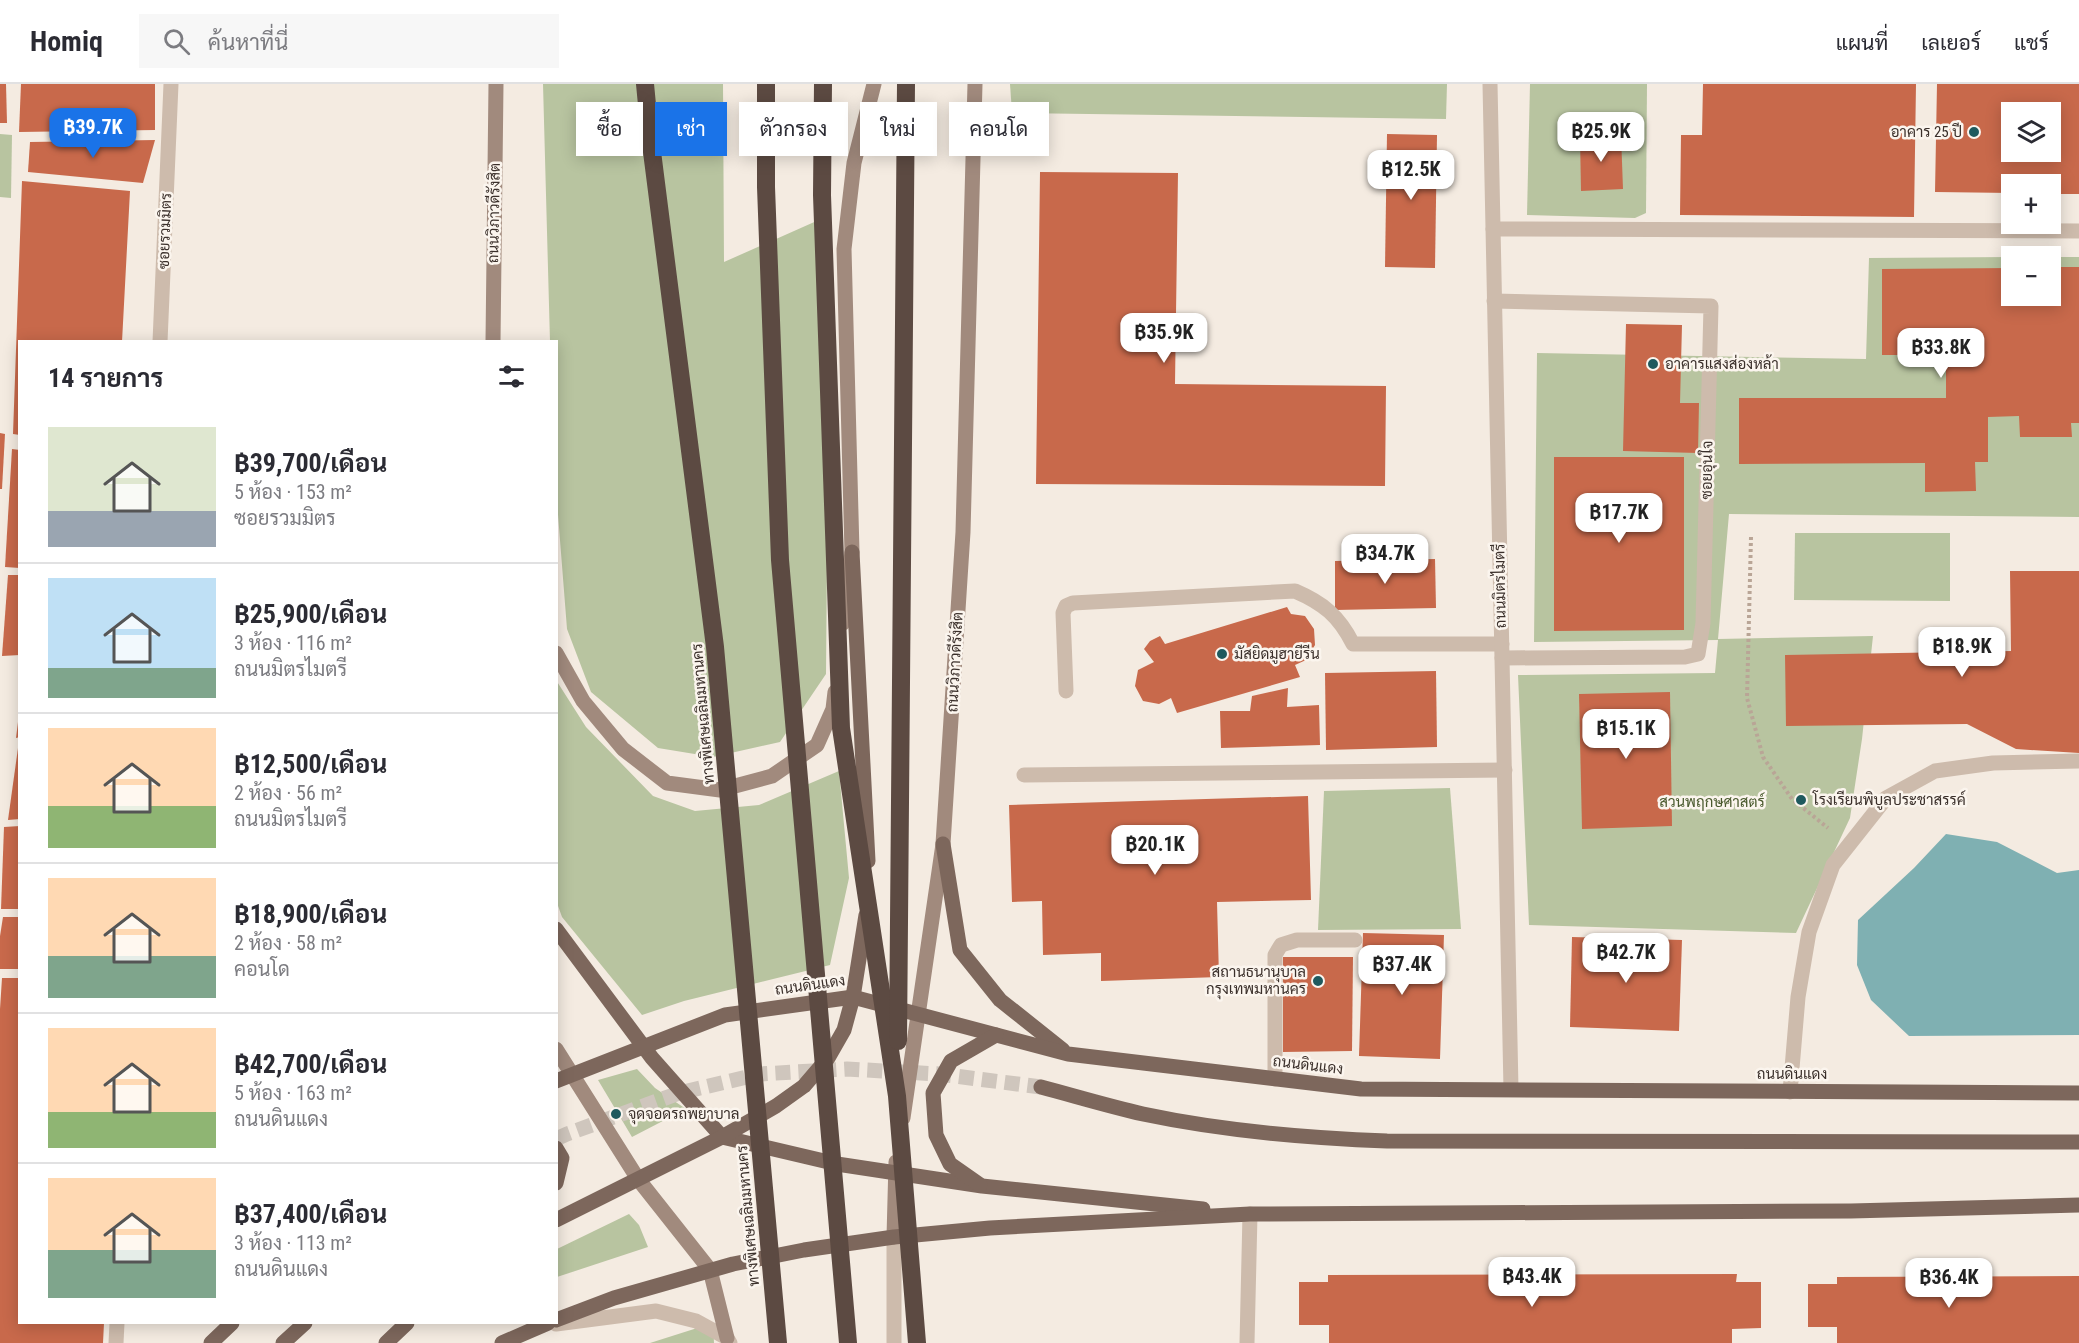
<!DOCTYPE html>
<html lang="th">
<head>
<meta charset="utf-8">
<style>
  body { margin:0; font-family:"Roboto Condensed",Sarabun,sans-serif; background:#f7f7f7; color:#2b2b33; height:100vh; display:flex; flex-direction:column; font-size:22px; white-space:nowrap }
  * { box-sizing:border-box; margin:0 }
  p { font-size:20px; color:#7c7c81 }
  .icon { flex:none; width:33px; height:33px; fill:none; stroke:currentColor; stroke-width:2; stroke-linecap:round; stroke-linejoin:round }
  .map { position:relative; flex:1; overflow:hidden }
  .drawer { position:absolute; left:18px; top:256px; width:540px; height:984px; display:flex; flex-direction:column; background:#fff; border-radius:0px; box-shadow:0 3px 15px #0003 }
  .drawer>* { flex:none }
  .guide { position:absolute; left:576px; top:18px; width:570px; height:54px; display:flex; gap:12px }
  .fabs { position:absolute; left:2001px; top:18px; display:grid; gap:12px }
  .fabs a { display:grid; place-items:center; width:60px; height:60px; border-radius:0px; background:#fff; box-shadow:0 3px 15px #0003; font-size:30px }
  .price { position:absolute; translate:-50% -51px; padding:0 14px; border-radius:12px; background:#fff; color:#222; font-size:20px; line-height:39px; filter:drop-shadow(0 2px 3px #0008) }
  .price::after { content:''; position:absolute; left:50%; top:36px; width:18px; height:14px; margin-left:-9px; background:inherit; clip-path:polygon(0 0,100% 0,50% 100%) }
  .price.selected { background:#1a73e8; color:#fff }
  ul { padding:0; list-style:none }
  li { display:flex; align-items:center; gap:18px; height:150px; padding:0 30px }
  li+li { border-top:2px solid #e1e1e2 }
  li span { display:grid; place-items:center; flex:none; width:168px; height:120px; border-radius:0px; color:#555 }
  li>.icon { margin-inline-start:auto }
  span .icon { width:72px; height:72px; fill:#fffc; stroke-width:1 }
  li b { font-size:26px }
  h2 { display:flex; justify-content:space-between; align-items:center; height:72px; padding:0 30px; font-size:26px }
  .chip { padding:0 21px; border-radius:0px; background:#fff; box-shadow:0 3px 15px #0003; font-size:21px; line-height:54px }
  .chip.selected { background:#1a73e8; color:#fff }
  header { display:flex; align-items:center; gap:36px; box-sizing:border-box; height:84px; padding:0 30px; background:#fff; border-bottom:2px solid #e1e1e2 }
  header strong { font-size:28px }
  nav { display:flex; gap:33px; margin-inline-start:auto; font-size:21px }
  .search { width:420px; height:54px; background:#f7f7f7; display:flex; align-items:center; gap:15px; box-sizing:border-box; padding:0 21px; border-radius:0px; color:#7c7c81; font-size:22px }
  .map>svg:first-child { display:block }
</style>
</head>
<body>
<header>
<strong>Homiq</strong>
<div class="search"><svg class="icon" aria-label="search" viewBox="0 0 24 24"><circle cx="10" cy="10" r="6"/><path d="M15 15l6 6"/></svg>ค้นหาที่นี่</div>
<nav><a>แผนที่</a><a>เลเยอร์</a><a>แชร์</a></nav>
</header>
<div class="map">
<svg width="2079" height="1259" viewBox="0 0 2079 1259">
  <rect width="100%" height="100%" fill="#f4ebe1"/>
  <g fill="#b8c4a0">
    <polygon points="543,0 723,0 724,178 830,131 826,590 780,658 713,673 658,664 591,608 567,545 557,418 556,258 550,258"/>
    <polygon points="1010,0 1447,0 1446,35 1012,29"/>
    <polygon points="1530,0 1647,0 1646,129 1635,134 1527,131"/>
    <polygon points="0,50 12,51 11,114 0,113"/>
    <polygon points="2011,173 2012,212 2050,212 2051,173 2079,173 2079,433 1729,430 1718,555 1873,552 1862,655 1850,734 1796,849 1529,841 1518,591 1715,589 1718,556 1534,558 1537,269 1866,275 1869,174"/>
    <polygon points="1795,449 1950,449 1950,517 1794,516"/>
    <polygon points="556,596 586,643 653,712 695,727 759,721 839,687 849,794 830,881 684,917 642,931 562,833 557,819"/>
    <polygon points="1450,704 1461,845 1318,846 1324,707"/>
    <polygon points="637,985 655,1004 686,1025 632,1053 598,996"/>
    <polygon points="629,1130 639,1141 648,1163 557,1193 557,1165"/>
    <polygon points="713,1239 714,1259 650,1259"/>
  </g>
  <polygon fill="#7fb0b2" points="1946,750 1997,758 2057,789 2079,786 2079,951 1909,952 1871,916 1857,881 1858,836 1914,784"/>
  <g fill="#c8694b" fill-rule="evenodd">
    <polygon points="0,0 6,0 7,39 0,39"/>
    <polygon points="21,0 155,0 155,46 19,48"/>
    <polygon points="1703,0 1916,0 1914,133 1680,131 1681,51 1702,51"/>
    <path d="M1937,0H2079V110H2050V100H2012V109L1935,108ZM2012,28H2050V68H2012Z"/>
    <polygon points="1387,50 1437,51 1435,184 1385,183"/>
    <polygon points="1621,51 1623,105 1581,107 1580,53"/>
    <polygon points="155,56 143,99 28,88 30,58"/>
    <polygon points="1040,88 1178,89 1175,300 1386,302 1385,402 1036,400"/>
    <polygon points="22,97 130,107 122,258 20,258 20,351 13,350"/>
    <polygon points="2050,183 2079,183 2079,339 2071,339 2072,353 2020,353 2019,332 1988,333 1988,378 1975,378 1976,407 1925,408 1925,379 1739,380 1739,314 1946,314 1946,271 1882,271 1882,185 2012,184 2012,212 2050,212"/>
    <polygon points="1626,240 1682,241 1680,319 1699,319 1698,369 1623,367"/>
    <polygon points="0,349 5,350 2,405 0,405"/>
    <polygon points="12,365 20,366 20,484 5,483"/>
    <polygon points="1554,373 1684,373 1684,546 1554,547"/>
    <polygon points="1435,475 1436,524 1335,526 1335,477"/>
    <polygon points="2010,487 2079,487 2079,669 2016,665 1967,640 1786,642 1785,571 2011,567"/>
    <polygon points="8,491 20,491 20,571 2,572"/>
    <polygon points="1287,523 1291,530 1305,532 1314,545 1315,561 1306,576 1295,581 1300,593 1177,629 1171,614 1159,620 1143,617 1135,602 1138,586 1154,578 1144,565 1150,557 1160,552 1165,560"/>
    <polygon points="1436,587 1437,663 1326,666 1325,589"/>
    <polygon points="1288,604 1287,623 1319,621 1320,661 1221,664 1220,627 1250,627 1252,612"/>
    <polygon points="1670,608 1672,742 1582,745 1579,610"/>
    <polygon points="18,638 20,653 16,654"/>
    <polygon points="18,664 20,735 8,736"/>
    <polygon points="1308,712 1311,816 1217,818 1219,893 1101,897 1101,869 1043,871 1042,817 1012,818 1009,721"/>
    <polygon points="20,742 20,825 1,825 4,743"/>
    <polygon points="3,833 20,833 20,885 0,885 0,852"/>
    <polygon points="1363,849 1444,851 1440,975 1359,972"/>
    <polygon points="1572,853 1682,856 1679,947 1570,943"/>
    <polygon points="1283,873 1353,873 1352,967 1283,968"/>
    <polygon points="2,894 20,894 20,1239 104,1239 103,1259 0,1259 0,925"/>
    <polygon points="1737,1190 1736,1198 1761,1198 1761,1244 1732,1245 1732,1259 1329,1259 1329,1241 1299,1241 1299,1198 1328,1198 1328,1191"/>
    <polygon points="2079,1192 2079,1259 1837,1259 1837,1243 1808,1243 1808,1200 1837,1200 1837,1193"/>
  </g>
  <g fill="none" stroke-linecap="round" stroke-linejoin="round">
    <polyline stroke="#cfc6bd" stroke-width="15" stroke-dasharray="15 8" stroke-linecap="butt" points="556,1055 567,1050 679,1009 760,990 847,985 939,990 1041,1003"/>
    <polyline stroke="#b9a596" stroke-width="4" stroke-dasharray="3 3" stroke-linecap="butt" points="1751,453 1747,614 1763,673 1792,715 1828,744"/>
    <g stroke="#cdbbac" stroke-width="15">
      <polyline points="1493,145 2079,147"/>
      <polyline points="1494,217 1711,222 1703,539 1698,570 1685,573 1502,574"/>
      <path d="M1066,607L1063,529L1066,522L1073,519L1295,507C1323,519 1339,532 1353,560H1502"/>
      <polyline points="1024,691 1505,686"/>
      <polyline points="1275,995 1275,871 1281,861 1297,856 1355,856"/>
      <polyline points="1790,1008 1798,913 1809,848 1833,781 1886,714 1935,687 1993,679 2079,677"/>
    </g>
    <g stroke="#cdbbac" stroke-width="15">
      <polyline points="160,258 171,0"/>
      <polyline points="116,1259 117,1239"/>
      <polyline points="1247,1259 1250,1130"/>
    </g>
    <g stroke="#cdbbac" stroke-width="15">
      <polyline points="1490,0 1511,1005"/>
      <polyline points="894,1153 894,1259"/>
      <polyline points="556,1240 656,1227 696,1237 727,1254 730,1259"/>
    </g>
    <g stroke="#a18a7d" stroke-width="15">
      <polyline points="493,258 496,0"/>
      <polyline points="843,539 852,468 844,165 854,79 874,0"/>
      <polyline points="556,569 583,617 623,665 667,699 720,706 772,692 817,661 833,625 835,608"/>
      <polyline points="556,965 638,1095 710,1186 727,1254"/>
      <polyline points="903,1034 943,760 963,448 975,0"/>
      <polyline points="894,1153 896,1078"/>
    </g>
    <g stroke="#7d675c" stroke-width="15">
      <polyline points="852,468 868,777"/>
      <polyline points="943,760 960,866 1000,916 1063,966"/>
      <polyline points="556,845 652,974 722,1053 837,1080 982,1102 1203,1125"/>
      <polyline points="556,997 725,931 853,913 1068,970 1361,1005 2079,1009"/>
      <path d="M1041,1003C1075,1012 1108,1022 1143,1030C1223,1047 1305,1054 1387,1057L2079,1058"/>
      <polyline points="556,1064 562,1074 556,1099"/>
      <polyline points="980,1101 950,1080 936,1051 933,1009 951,977 996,951"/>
      <polyline points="556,1136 722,1053 776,1022 804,1002 828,974 844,946 853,913 866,831"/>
      <polyline points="556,1236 614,1214 733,1180 804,1166 894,1153 990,1144 1250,1130 1851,1127 2079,1121"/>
      <polyline points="211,1259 232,1239"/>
      <polyline points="283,1259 305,1239"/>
      <polyline points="386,1259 407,1239"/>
      <polyline points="502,1259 548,1239"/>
    </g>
    <g stroke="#5c4a42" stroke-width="18">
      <polyline points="645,0 650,52 715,563 778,1259"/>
      <polyline points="766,0 766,103 780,476 848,1259"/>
      <polyline points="823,0 822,111 841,644 897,1012 917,1259"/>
      <polyline points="898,957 906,0"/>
    </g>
  </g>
  <g fill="#1f5a5e" stroke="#fbf5ee" stroke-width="2">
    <circle cx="1974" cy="48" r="6"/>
    <circle cx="1653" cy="280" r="6"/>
    <circle cx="1222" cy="570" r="6"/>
    <circle cx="1801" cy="716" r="6"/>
    <circle cx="1318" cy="897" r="6"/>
    <circle cx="616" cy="1030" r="6"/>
  </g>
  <g text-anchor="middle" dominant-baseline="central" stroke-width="5" stroke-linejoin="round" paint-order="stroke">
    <g font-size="15" fill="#3b302b" stroke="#fbf5ee" text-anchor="start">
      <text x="1962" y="48" text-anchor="end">อาคาร 25 ปี</text>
      <text x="1665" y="280">อาคารแสงส่องหล้า</text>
      <text x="1234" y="570">มัสยิดมูฮายีรีน</text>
      <text x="1813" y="716">โรงเรียนพิบูลประชาสรรค์</text>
      <text x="1306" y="888" text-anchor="end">สถานธนานุบาล<tspan x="1306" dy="17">กรุงเทพมหานคร</tspan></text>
      <text x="628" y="1030">จุดจอดรถพยาบาล</text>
    </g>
    <g font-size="15" fill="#3b302b" stroke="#fbf5ee">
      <text transform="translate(494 129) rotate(-89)">ถนนวิภาวดีรังสิต</text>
      <text transform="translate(165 147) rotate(-88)">ซอยรวมมิตร</text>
      <text transform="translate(1707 386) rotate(-89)">ซอยอุ่นใจ</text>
      <text transform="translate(1500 502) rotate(-91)">ถนนมิตรไมตรี</text>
      <text transform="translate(955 578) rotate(-87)">ถนนวิภาวดีรังสิต</text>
      <text transform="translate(703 630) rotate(-95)">ทางพิเศษเฉลิมมหานคร</text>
      <text transform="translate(810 901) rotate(-8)">ถนนดินแดง</text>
      <text transform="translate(1308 981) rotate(7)">ถนนดินแดง</text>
      <text x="1792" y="990">ถนนดินแดง</text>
      <text transform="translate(748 1132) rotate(-95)">ทางพิเศษเฉลิมมหานคร</text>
    </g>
    <g font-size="15" fill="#4a5a2e" stroke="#fbf5ee">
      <text x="1712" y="718">สวนพฤกษศาสตร์</text>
    </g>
  </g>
</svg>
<div class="fabs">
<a><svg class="icon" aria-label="layers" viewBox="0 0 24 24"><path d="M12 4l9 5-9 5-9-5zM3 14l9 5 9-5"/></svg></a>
<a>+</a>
<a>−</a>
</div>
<b class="price selected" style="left:93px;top:75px">฿39.7K</b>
<b class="price" style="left:1601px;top:79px">฿25.9K</b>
<b class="price" style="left:1411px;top:117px">฿12.5K</b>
<b class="price" style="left:1164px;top:280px">฿35.9K</b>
<b class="price" style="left:1941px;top:295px">฿33.8K</b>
<b class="price" style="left:1619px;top:460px">฿17.7K</b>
<b class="price" style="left:1385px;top:501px">฿34.7K</b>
<b class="price" style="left:1962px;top:594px">฿18.9K</b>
<b class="price" style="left:1626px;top:676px">฿15.1K</b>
<b class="price" style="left:1155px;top:792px">฿20.1K</b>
<b class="price" style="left:1626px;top:900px">฿42.7K</b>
<b class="price" style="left:1402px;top:912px">฿37.4K</b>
<b class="price" style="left:1532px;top:1224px">฿43.4K</b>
<b class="price" style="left:1949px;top:1225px">฿36.4K</b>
<div class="guide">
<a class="chip">ซื้อ</a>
<a class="chip selected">เช่า</a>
<a class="chip">ตัวกรอง</a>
<a class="chip">ใหม่</a>
<a class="chip">คอนโด</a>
</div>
<section class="drawer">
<h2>14 รายการ<svg class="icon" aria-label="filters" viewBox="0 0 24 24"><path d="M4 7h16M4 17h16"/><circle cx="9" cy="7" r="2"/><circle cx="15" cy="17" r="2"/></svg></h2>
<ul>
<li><span style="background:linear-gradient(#dfe7d0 70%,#9aa5b1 0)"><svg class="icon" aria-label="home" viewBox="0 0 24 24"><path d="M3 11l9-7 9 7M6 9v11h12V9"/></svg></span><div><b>฿39,700/เดือน</b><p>5 ห้อง · 153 m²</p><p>ซอยรวมมิตร</p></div></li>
<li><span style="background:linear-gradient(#bfe0f5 75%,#7fa58c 0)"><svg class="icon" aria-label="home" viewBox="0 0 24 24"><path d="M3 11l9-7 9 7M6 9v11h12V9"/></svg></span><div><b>฿25,900/เดือน</b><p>3 ห้อง · 116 m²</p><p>ถนนมิตรไมตรี</p></div></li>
<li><span style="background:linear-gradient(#ffd9b3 65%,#8fb573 0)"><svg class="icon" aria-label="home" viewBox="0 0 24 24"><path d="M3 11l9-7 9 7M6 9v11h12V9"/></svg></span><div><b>฿12,500/เดือน</b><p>2 ห้อง · 56 m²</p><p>ถนนมิตรไมตรี</p></div></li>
<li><span style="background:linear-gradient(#ffd9b3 65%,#7fa58c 0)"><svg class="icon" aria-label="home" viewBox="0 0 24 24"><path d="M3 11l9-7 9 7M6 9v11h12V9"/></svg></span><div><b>฿18,900/เดือน</b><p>2 ห้อง · 58 m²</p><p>คอนโด</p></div></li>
<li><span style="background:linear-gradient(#ffd9b3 70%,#8fb573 0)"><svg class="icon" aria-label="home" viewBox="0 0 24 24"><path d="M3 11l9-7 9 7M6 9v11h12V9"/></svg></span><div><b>฿42,700/เดือน</b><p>5 ห้อง · 163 m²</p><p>ถนนดินแดง</p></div></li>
<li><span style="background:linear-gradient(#ffd9b3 60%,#7fa58c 0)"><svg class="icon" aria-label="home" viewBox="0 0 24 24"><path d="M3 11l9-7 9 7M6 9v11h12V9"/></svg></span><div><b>฿37,400/เดือน</b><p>3 ห้อง · 113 m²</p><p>ถนนดินแดง</p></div></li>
</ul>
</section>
</div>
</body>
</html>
